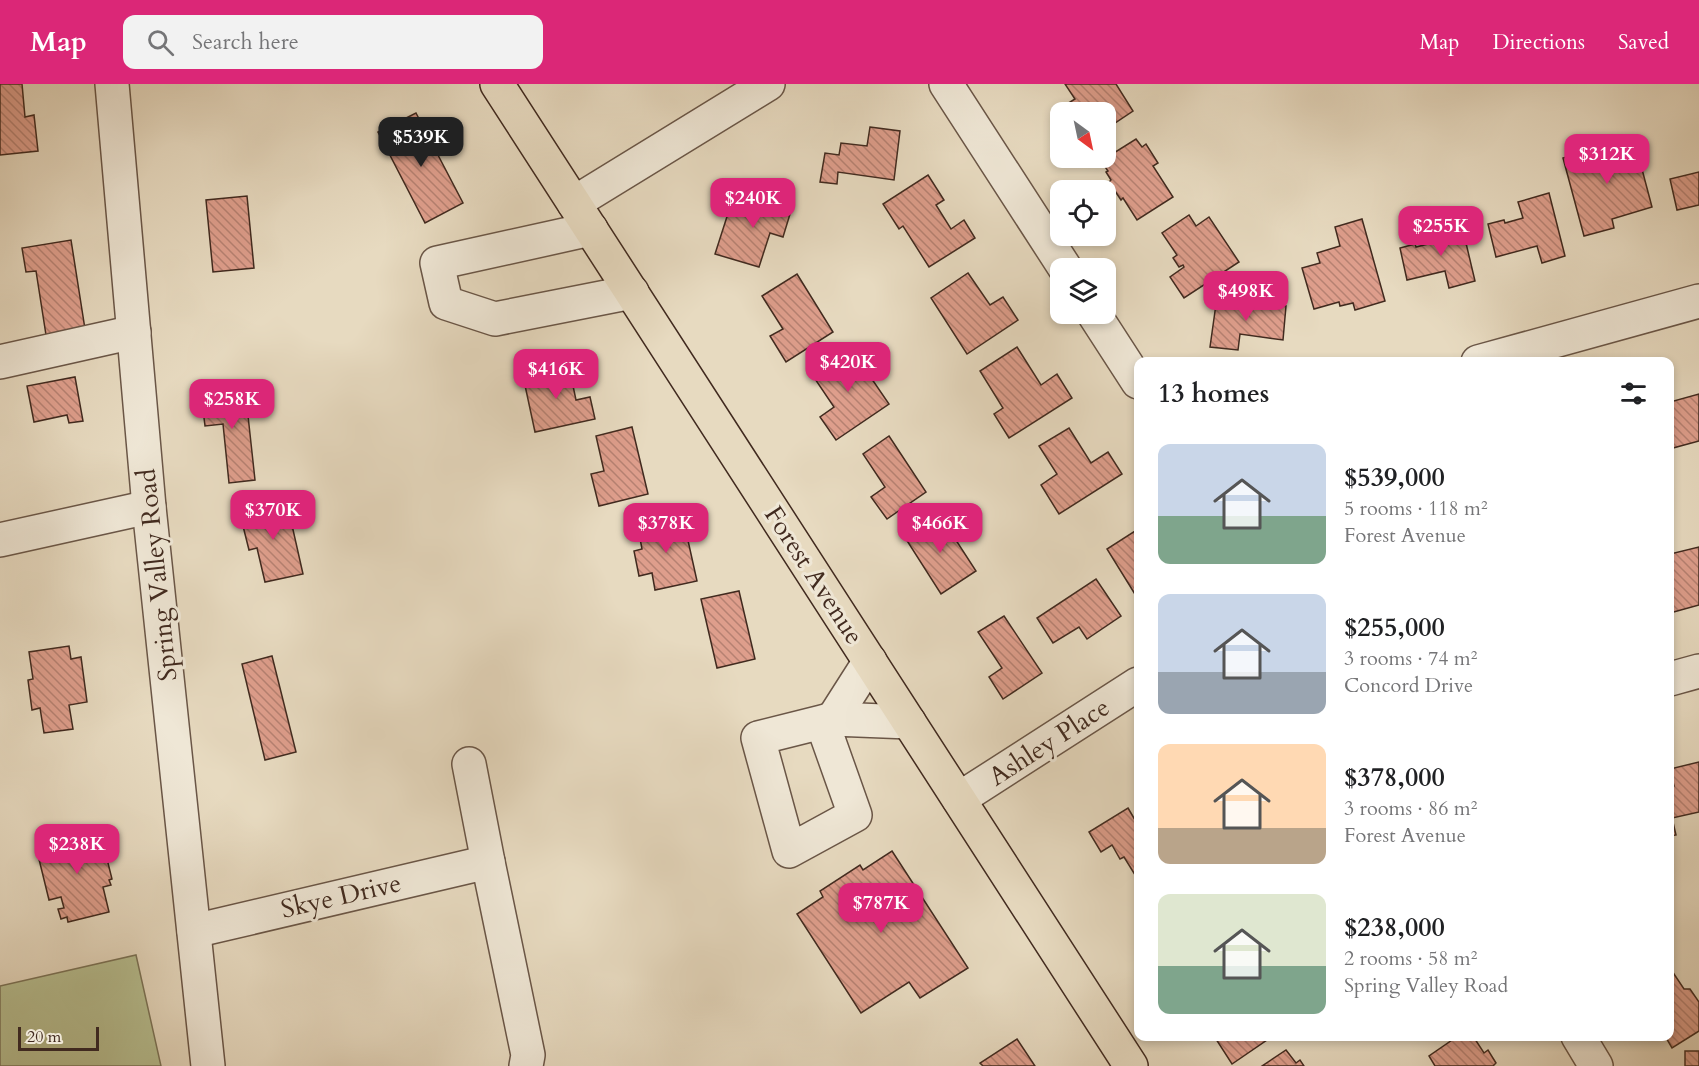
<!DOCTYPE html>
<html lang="en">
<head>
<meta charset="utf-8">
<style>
  body { margin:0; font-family:Cardo,serif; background:#f2f2f2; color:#202124; height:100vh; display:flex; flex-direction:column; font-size:22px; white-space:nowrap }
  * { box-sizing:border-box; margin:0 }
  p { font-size:20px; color:#757577 }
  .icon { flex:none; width:33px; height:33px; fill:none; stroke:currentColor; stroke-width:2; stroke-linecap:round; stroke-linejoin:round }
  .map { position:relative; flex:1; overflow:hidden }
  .drawer { position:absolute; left:1134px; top:273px; width:540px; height:684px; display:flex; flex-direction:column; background:#fff; border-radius:12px; box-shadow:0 3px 9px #0003 }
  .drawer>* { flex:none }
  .needle { width:39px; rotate:147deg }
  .buttons { position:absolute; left:1050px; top:18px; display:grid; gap:12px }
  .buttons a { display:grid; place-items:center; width:66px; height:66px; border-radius:12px; background:#fff; box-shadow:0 3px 9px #0003; font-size:30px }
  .scale { position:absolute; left:18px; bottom:15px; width:81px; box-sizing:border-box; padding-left:6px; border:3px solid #412a1f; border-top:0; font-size:16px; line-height:21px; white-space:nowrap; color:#412a1f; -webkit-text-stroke:4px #efe7d6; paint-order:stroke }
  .price { position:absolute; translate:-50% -51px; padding:0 14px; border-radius:12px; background:#db2777; color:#fff; font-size:20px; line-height:39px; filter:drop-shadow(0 2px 3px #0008) }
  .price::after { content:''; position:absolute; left:50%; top:36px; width:18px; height:14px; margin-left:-9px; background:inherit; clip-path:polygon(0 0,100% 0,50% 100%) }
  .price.active { background:#222; color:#fff }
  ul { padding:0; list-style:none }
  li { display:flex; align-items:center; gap:18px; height:150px; padding:0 24px }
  li span { display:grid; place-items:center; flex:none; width:168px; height:120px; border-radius:12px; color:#555 }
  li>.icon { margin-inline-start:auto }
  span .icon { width:72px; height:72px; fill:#fffc; stroke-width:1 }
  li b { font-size:26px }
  h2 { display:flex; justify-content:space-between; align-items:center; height:72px; padding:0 24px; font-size:26px }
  header { display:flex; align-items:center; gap:36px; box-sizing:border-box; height:84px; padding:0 30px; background:#db2777; color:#fff }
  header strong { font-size:28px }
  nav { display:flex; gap:33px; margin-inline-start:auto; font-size:21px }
  .search { width:420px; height:54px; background:#f2f2f2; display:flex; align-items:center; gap:15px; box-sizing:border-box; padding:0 21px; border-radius:12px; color:#757577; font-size:22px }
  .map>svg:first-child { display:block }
</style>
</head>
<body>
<header>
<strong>Map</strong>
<div class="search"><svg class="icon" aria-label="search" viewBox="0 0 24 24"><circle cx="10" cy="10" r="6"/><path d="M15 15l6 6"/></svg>Search here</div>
<nav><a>Map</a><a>Directions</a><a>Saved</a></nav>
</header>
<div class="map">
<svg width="1699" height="982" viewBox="0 0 1699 982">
  <defs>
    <pattern id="building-back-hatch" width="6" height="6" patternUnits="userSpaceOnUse" patternTransform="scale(1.5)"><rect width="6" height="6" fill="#de9e8c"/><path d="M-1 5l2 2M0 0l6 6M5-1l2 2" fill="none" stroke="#b68172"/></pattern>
  </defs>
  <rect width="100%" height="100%" fill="#e7dac0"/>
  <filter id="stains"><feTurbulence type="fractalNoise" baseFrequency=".00333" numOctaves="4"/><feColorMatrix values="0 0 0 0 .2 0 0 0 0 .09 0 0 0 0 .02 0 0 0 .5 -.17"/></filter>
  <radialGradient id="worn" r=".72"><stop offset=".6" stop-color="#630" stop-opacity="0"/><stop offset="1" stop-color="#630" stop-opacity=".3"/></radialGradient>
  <polygon fill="#b7bf91" stroke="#7c7458" stroke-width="1.5" points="136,871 161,982 0,982 0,902"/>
  <g fill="url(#building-back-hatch)" stroke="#412a1f" stroke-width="1.5">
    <polygon points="0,0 22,0 25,33 34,31 38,67 0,71"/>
    <polygon points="1065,0 1116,0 1133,27 1106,45 1106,28 1061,28 1059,25 1075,15"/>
    <polygon points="416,29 463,119 425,139 378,48"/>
    <polygon points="870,43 900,47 894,96 838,88 837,100 820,98 825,69 839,71 841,59 867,62"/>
    <polygon points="1136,55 1142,63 1146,60 1158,79 1153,82 1173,113 1137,136 1123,114 1121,116 1109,98 1111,96 1106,88 1108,87 1101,77"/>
    <polygon points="1634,55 1652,123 1612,135 1614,144 1584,152 1563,74"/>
    <polygon points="1699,88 1699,121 1677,126 1670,95"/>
    <polygon points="928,91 944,116 936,121 951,145 964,136 975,154 929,183 903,142 899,145 883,120"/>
    <polygon points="767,109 794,117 783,153 770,149 759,183 715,170 732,117 762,126"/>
    <polygon points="1549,109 1565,172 1542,179 1537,162 1496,173 1488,140 1504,136 1505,139 1523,134 1518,118"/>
    <polygon points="247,112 254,184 213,188 206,116"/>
    <polygon points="1189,131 1196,142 1209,133 1239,178 1184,214 1170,193 1184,183 1183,181 1179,183 1173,174 1177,171 1162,149"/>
    <polygon points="1362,135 1385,217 1355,226 1353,219 1340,222 1339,218 1314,225 1302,184 1320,179 1317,169 1340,162 1335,143"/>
    <polygon points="1461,138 1475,197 1449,204 1445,187 1407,196 1400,164 1415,160 1416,163 1436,158 1432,145"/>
    <polygon points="71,156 85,245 46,251 36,187 26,188 22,164"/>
    <polygon points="968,189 990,221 1003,213 1018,236 967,270 931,214"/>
    <polygon points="797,190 833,248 786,278 770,252 783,245 762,212"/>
    <polygon points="1217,213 1286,222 1283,256 1240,250 1238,266 1210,263"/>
    <polygon points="850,263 889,320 836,356 820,333 834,323 811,289"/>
    <polygon points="1017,263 1041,301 1057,290 1072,314 1009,354 994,330 1003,324 980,287"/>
    <polygon points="569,283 576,316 590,313 595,335 535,348 523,292"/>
    <polygon points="75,293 83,337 69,339 67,331 34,338 27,302"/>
    <polygon points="245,304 255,396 229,399 223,340 205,342 201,309"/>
    <polygon points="1699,310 1699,357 1673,364 1670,350 1670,318"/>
    <polygon points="632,343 648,410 599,422 591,390 604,387 596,352"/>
    <polygon points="1069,344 1091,379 1108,368 1122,390 1059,430 1041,401 1057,390 1039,362"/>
    <polygon points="889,352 926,408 887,435 871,413 885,403 863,370"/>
    <polygon points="287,419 303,490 265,498 257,464 249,466 240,430"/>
    <polygon points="939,430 976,487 941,510 904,452"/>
    <polygon points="683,434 697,497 655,506 652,489 639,492 634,467 642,465 638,444"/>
    <polygon points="1135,447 1138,452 1138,515 1107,465"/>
    <polygon points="1699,463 1699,521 1670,529 1670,470"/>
    <polygon points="1096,495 1121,532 1087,555 1079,543 1053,559 1037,534"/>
    <polygon points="739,507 755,575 717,584 701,515"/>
    <polygon points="1004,532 1042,589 1003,615 989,593 1002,584 978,548"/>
    <polygon points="69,562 71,575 81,573 87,618 69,621 73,645 44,649 40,624 32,626 28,596 33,595 29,568"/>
    <polygon points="272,572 296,668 265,676 242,580"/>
    <polygon points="1699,678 1699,728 1672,734 1676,751 1670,752 1670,703 1674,702 1670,685"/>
    <polygon points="1128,724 1138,741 1138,793 1137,794 1124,773 1120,775 1112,761 1101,768 1089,748"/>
    <polygon points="100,747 112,795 109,796 111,801 103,803 109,828 68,838 67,833 61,835 58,825 64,824 61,813 49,816 36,763"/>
    <polygon points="892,767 968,884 920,914 909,898 861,929 797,830 823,813 820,807 860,781 863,786"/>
    <polygon points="1670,884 1684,905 1690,905 1699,918 1699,947 1672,964 1665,952 1670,952"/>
    <polygon points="1214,952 1273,952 1232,980"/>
    <polygon points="1458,952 1473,952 1484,969 1488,966 1496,979 1493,982 1435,982 1429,972"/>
    <polygon points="1017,955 1035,982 983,982 980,979"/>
    <polygon points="1286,966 1296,979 1300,976 1304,982 1262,982"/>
    <rect x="1685" y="967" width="14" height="15"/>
  </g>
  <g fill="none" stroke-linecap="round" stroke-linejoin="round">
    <defs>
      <g id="minor">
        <polyline points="112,0 149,423 208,982"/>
        <polyline points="946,0 1065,184"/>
        <polyline points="574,119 768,0"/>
        <polyline points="591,145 437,179 446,219 495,235 632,208"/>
        <polyline points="1094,230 1138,298"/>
        <polyline points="0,278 134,248"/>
        <polyline points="1478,278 1699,217"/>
        <polyline points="0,456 149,423"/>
        <polyline points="1670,595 1699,587"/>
        <polyline points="833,635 870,577"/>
        <polyline points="822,638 855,731 789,767 758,654 822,638 833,635 909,638"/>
        <polyline points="469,680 488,778"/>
        <polyline points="959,715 1138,600"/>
        <polyline points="194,847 488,778 528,971 526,982"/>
        <polyline points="1578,952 1596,982"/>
      </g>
      <polyline id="major" points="497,0 1131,982"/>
    </defs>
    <use href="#minor" stroke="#6a5647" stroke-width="36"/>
    <use href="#major" stroke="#412a1f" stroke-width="36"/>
    <use href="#minor" stroke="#efe7d6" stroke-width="33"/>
    <use href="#major" stroke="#e7dac0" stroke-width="33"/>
  </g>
  <g text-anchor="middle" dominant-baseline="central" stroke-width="6" stroke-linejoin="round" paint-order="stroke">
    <g font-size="26" fill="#412a1f" stroke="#efe7d6">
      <text transform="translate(157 491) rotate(-96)">Spring Valley Road</text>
      <text transform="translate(814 491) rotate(57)">Forest Avenue</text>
      <text transform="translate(1049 658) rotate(-33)">Ashley Place</text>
      <text transform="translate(341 812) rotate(-13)">Skye Drive</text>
    </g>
  </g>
  <rect width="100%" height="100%" filter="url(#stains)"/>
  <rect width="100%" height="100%" fill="url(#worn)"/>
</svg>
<div class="buttons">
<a><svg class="needle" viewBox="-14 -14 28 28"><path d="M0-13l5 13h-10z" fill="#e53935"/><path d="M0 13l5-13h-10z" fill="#757577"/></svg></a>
<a><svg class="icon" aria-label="locate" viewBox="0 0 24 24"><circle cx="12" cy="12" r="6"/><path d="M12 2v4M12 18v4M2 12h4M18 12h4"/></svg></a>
<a><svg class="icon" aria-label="layers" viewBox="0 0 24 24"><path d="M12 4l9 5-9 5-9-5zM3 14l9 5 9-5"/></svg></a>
</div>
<div class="scale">20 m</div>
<b class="price active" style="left:421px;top:84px">$539K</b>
<b class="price" style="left:1607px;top:101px">$312K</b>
<b class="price" style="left:753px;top:145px">$240K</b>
<b class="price" style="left:1441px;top:173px">$255K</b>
<b class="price" style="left:1246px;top:238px">$498K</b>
<b class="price" style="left:848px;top:309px">$420K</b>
<b class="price" style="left:556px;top:316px">$416K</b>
<b class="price" style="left:232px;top:346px">$258K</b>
<b class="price" style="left:273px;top:457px">$370K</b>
<b class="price" style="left:666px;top:470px">$378K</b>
<b class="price" style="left:940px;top:470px">$466K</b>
<b class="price" style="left:77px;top:791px">$238K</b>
<b class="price" style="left:881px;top:850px">$787K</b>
<section class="drawer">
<h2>13 homes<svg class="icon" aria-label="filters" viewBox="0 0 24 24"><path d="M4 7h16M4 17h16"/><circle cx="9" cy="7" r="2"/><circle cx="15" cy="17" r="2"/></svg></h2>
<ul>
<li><span style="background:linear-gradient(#c9d6e8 60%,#7fa58c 0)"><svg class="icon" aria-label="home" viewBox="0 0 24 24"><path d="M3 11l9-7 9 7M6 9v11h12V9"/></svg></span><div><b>$539,000</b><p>5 rooms · 118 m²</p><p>Forest Avenue</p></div></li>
<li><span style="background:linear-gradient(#c9d6e8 65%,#9aa5b1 0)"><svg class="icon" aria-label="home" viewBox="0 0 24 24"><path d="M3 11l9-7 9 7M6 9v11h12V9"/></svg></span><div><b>$255,000</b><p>3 rooms · 74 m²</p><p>Concord Drive</p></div></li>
<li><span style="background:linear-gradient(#ffd9b3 70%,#b9a48a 0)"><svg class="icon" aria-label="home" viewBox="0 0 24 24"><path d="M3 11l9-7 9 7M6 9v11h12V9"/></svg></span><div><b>$378,000</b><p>3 rooms · 86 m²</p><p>Forest Avenue</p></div></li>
<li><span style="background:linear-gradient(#dfe7d0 60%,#7fa58c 0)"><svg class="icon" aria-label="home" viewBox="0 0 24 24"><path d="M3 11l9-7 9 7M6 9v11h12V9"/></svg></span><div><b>$238,000</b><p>2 rooms · 58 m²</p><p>Spring Valley Road</p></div></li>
</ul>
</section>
</div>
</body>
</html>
